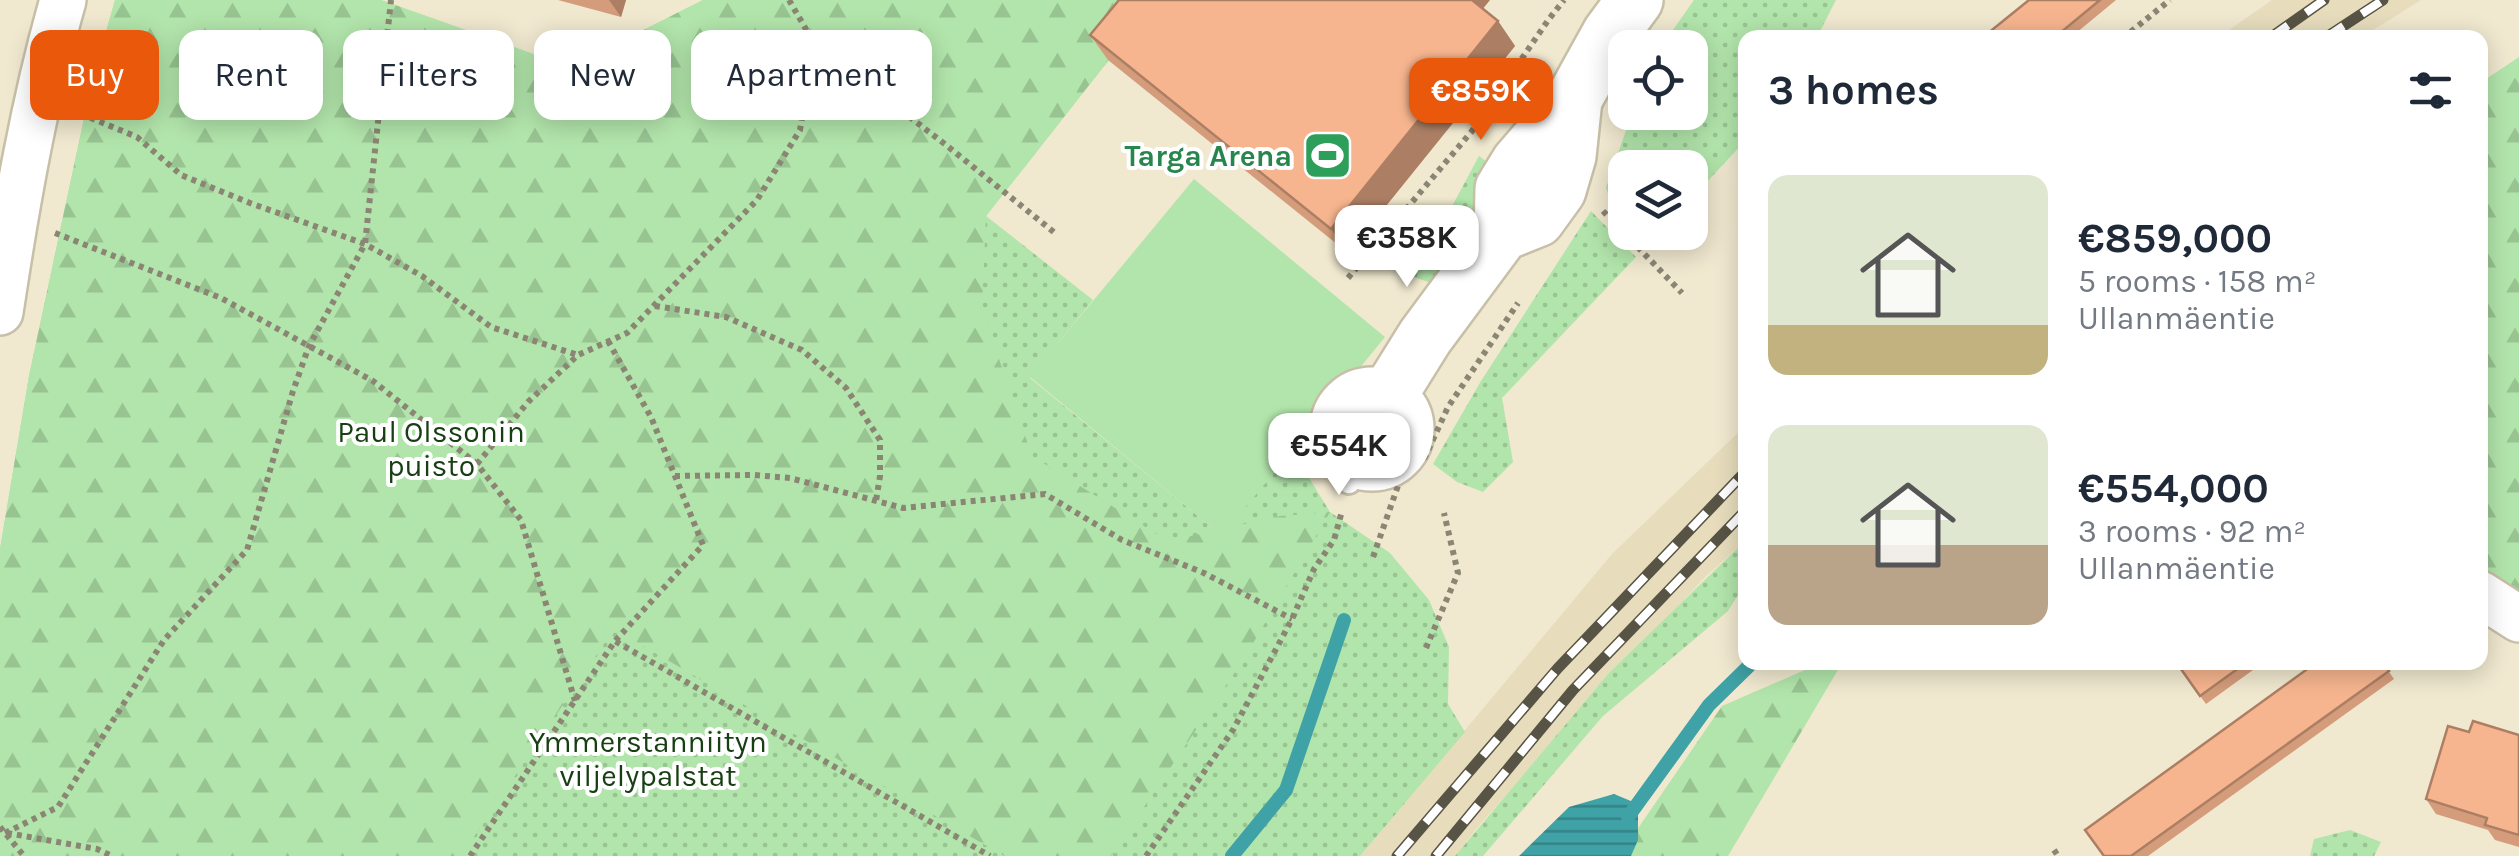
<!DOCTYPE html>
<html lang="en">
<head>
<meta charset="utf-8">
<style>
  body { margin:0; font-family:Karla,sans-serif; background:#f2f2f3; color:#1f2937; height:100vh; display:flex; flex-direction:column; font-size:38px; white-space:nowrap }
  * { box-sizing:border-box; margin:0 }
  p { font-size:32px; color:#747a83 }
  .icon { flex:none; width:55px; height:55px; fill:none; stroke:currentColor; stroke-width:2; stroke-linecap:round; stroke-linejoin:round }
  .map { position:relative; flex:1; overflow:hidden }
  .panel { position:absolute; left:1738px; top:30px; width:750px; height:640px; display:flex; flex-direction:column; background:#fff; border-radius:20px; box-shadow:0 5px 25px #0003 }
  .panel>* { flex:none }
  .top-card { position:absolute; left:30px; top:30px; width:950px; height:90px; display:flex; gap:20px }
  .buttons { position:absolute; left:1608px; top:30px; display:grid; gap:20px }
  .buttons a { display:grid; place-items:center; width:100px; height:100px; border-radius:20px; background:#fff; box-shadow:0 5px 25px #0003; font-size:50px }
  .price { position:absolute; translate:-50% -85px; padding:0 22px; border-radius:20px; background:#fff; color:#222; font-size:32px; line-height:65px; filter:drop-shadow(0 2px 5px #0008) }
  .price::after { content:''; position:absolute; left:50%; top:60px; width:30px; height:22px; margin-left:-15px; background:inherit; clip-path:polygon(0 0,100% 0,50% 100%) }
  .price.on { background:#ea580c; color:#fff }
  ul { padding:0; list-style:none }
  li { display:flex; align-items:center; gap:30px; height:250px; padding:0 30px }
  li span { display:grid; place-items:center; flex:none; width:280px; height:200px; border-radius:20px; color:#555 }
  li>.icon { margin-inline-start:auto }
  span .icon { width:120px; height:120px; fill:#fffc; stroke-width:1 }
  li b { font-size:42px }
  h2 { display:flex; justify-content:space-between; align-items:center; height:120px; padding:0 30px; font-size:42px }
  .tag { padding:0 35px; border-radius:20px; background:#fff; box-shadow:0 5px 25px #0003; font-size:35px; line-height:90px }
  .tag.on { background:#ea580c; color:#fff }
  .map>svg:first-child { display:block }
</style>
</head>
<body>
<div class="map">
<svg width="2519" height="856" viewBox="0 0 2519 856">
  <defs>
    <pattern id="green-dots" width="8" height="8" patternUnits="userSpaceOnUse" patternTransform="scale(2.5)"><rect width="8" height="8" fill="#b2e5ab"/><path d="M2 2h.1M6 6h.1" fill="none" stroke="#98c492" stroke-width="1.8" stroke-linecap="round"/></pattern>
    <pattern id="forest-firs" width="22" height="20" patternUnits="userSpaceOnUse" patternTransform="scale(2.5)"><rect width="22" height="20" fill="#b2e5ab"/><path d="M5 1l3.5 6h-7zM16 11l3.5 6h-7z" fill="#98c492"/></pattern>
    <pattern id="water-rules" width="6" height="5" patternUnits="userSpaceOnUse" patternTransform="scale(2.5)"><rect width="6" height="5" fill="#3fa2a6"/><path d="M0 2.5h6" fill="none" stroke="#348386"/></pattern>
  </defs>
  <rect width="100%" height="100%" fill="#f0e8cf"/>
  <g fill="#e7ddbd">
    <polygon points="2272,0 2421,0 2362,37 2219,37"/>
    <polygon points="1745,426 1745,541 1703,579 1481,823 1455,856 1360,856 1612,554"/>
  </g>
  <g fill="url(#green-dots)">
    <polygon points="115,0 381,0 570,67 703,0 1156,0 986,216 1093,300 1030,378 1221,535 1292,450 1330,512 1390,553 1429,600 1449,647 1448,704 1465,732 1360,856 0,856 0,549 29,376 92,81"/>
    <polygon points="1694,0 1836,0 1817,37 1745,38 1745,141 1690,200 1690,168 1625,168 1625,226 1616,217 1606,188 1632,113 1690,112 1690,48 1661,47"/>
    <polygon points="1479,156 1498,170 1493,206 1442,287 1414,277"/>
    <polygon points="1591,211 1636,257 1502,398 1513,462 1483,492 1457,482 1433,464 1481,381"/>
    <polygon points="1745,541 1745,584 1728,611 1603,716 1483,856 1455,856 1609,673"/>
    <polygon points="2350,830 2381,842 2374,856 2310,856 2314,839"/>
  </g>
  <g fill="url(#forest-firs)">
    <polygon points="115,0 381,0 570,67 703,0 1156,0 986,216 982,309 1032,456 1168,541 1280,516 1330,512 1245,657 1111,856 1004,856 614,629 461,856 0,856 0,549 29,376 92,81"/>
    <polygon points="2519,57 2519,595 2480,570 2480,83"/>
    <polygon points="1821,663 1842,663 1728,856 1619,856 1722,706"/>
  </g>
  <polygon fill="#b2e5ab" points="1194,179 1385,337 1222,536 1030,377"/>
  <polygon fill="url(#water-rules)" points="1614,794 1638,804 1638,840 1631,856 1519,856 1569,807"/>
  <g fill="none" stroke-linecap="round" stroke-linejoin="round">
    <g stroke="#3fa2a6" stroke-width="14">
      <polyline points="1628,817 1709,705 1753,662"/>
      <polyline points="1232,856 1286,790 1344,620"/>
    </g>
    <defs>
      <polyline id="lane" points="1349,482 1352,458"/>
      <g id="street">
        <path d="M0,312C16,206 34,102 63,0"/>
        <polyline points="2480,594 2519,619"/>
      </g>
      <g id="secondary">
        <polyline points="1502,233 1503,189 1519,163 1574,99 1610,34 1635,0"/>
        <circle cx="1372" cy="429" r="34"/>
        <polyline points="1387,398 1425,337 1502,233 1537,219 1558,190 1568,156 1574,99"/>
      </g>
    </defs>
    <use href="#lane" stroke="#c7bfa7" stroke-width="28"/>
    <use href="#street" stroke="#c7bfa7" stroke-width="50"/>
    <use href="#secondary" stroke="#c7bfa7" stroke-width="60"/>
    <g stroke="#8b8574" stroke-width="6" stroke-dasharray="5 5" stroke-linecap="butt">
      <polyline points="789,0 814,43 946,145 1055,233"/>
      <polyline points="2123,38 2170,0"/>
      <polyline points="81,114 137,137 181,175 250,203 365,244 422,276 491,327 578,355"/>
      <polyline points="1603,211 1682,293"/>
      <polyline points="55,233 221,298 373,381 477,464 521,520 575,701"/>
      <polyline points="1348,278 1472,131 1549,19 1564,0"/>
      <polyline points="655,306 726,317 802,350 846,388 880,440 880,476 876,501"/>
      <polyline points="608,341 651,417 703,545 615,641"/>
      <polyline points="477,464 528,402 578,355 627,333 757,200 800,130 814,43"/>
      <polyline points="675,476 754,475 790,478 903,508 1045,494 1122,540 1204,573 1292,619"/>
      <polyline points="1382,481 1400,480 1425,457 1448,407 1518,303"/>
      <polyline points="1373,557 1400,480"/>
      <polyline points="1426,648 1458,573 1444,513"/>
      <polyline points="0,827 24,856"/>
      <polyline points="5,833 58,807 164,640 247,550 293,391 309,346 365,244 391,0"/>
      <polyline points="7,833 97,849 112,856"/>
      <polyline points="2054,850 2058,856"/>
      <polyline points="470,856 615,641 990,856"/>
      <polyline points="1146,856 1233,730 1292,619 1314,569 1334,540 1342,511"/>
    </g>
    <use href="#lane" stroke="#fff" stroke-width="22"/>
    <use href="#street" stroke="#fff" stroke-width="45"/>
    <use href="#secondary" stroke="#fff" stroke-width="55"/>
    <defs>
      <g id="rail">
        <polyline points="2270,38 2324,0"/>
        <polyline points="2325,38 2383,0"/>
        <polyline points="1397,856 1558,668 1745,472"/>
        <polyline points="1436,856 1573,690 1745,511"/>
      </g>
    </defs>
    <use href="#rail" stroke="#575345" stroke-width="11"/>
    <use href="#rail" stroke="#fff" stroke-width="8" stroke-dasharray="22" stroke-linecap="butt"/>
  </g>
  <g fill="#d49c7b">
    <polygon points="558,0 626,0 621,17"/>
    <polygon points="2029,0 2116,0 2070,38 1982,38"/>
    <polygon points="1483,9 1498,21 1515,46 1348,253 1108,60 1090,35"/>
    <polygon points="2176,662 2264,662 2206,704"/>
    <polygon points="2382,662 2394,679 2148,856 2104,856"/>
    <polygon points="2519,735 2519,847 2495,840 2488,830 2436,814 2426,799"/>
  </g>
  <g fill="#ac7f64">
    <polygon points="609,0 626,0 621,17"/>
    <polygon points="1467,0 1490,0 1478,15"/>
    <polygon points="1498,21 1515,46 1348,253 1331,229"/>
  </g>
  <g fill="#f6b58f" stroke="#ac7f64" stroke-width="2.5">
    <polygon points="1119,0 1472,0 1498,21 1331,229 1090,35"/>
    <polygon points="2029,0 2100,0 2054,38 1982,38"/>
    <polygon points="2176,662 2247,662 2200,696"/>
    <polygon points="2317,662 2382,662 2389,671 2131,856 2104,856 2085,830"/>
    <polygon points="2473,721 2519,735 2519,835 2485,825 2487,818 2426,799 2448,726 2469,732"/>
  </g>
  <defs>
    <symbol id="stadium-square" viewBox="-11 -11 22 22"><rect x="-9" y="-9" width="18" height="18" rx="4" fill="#2e9e5b" stroke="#fff"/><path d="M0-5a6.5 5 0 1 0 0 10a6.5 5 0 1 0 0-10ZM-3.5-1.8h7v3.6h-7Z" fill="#fff"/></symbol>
  </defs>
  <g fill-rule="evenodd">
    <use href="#stadium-square" x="1300" y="128" width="55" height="55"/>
  </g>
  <g text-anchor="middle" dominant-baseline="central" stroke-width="8" stroke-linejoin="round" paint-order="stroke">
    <g font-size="30" font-weight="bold" fill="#27864d" stroke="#fff" text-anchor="end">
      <text x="1292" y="156">Targa Arena</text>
    </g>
    <g font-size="30" fill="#163f12" stroke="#fff">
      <text x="431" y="432">Paul Olssonin<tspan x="431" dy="34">puisto</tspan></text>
      <text x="648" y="742">Ymmerstanniityn<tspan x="648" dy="34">viljelypalstat</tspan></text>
    </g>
  </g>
</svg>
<div class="buttons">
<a><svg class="icon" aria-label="locate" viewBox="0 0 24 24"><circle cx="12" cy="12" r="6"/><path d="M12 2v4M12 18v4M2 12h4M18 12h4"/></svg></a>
<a><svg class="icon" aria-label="layers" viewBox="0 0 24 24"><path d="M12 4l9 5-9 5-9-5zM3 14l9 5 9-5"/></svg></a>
</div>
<b class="price on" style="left:1481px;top:143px">€859K</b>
<b class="price" style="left:1407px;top:290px">€358K</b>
<b class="price" style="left:1339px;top:498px">€554K</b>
<div class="top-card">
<a class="tag on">Buy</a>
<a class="tag">Rent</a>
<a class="tag">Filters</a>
<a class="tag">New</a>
<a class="tag">Apartment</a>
</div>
<section class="panel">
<h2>3 homes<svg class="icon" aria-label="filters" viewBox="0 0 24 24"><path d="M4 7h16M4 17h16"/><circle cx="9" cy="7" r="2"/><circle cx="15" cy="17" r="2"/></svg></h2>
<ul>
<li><span style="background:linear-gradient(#dfe7d0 75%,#c2b280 0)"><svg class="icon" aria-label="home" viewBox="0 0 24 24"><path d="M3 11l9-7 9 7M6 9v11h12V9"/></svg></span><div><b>€859,000</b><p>5 rooms · 158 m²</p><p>Ullanmäentie</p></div></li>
<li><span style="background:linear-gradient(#dfe7d0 60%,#b9a48a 0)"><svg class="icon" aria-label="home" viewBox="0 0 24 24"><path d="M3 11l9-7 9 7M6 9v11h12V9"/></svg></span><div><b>€554,000</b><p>3 rooms · 92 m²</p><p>Ullanmäentie</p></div></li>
</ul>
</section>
</div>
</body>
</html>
